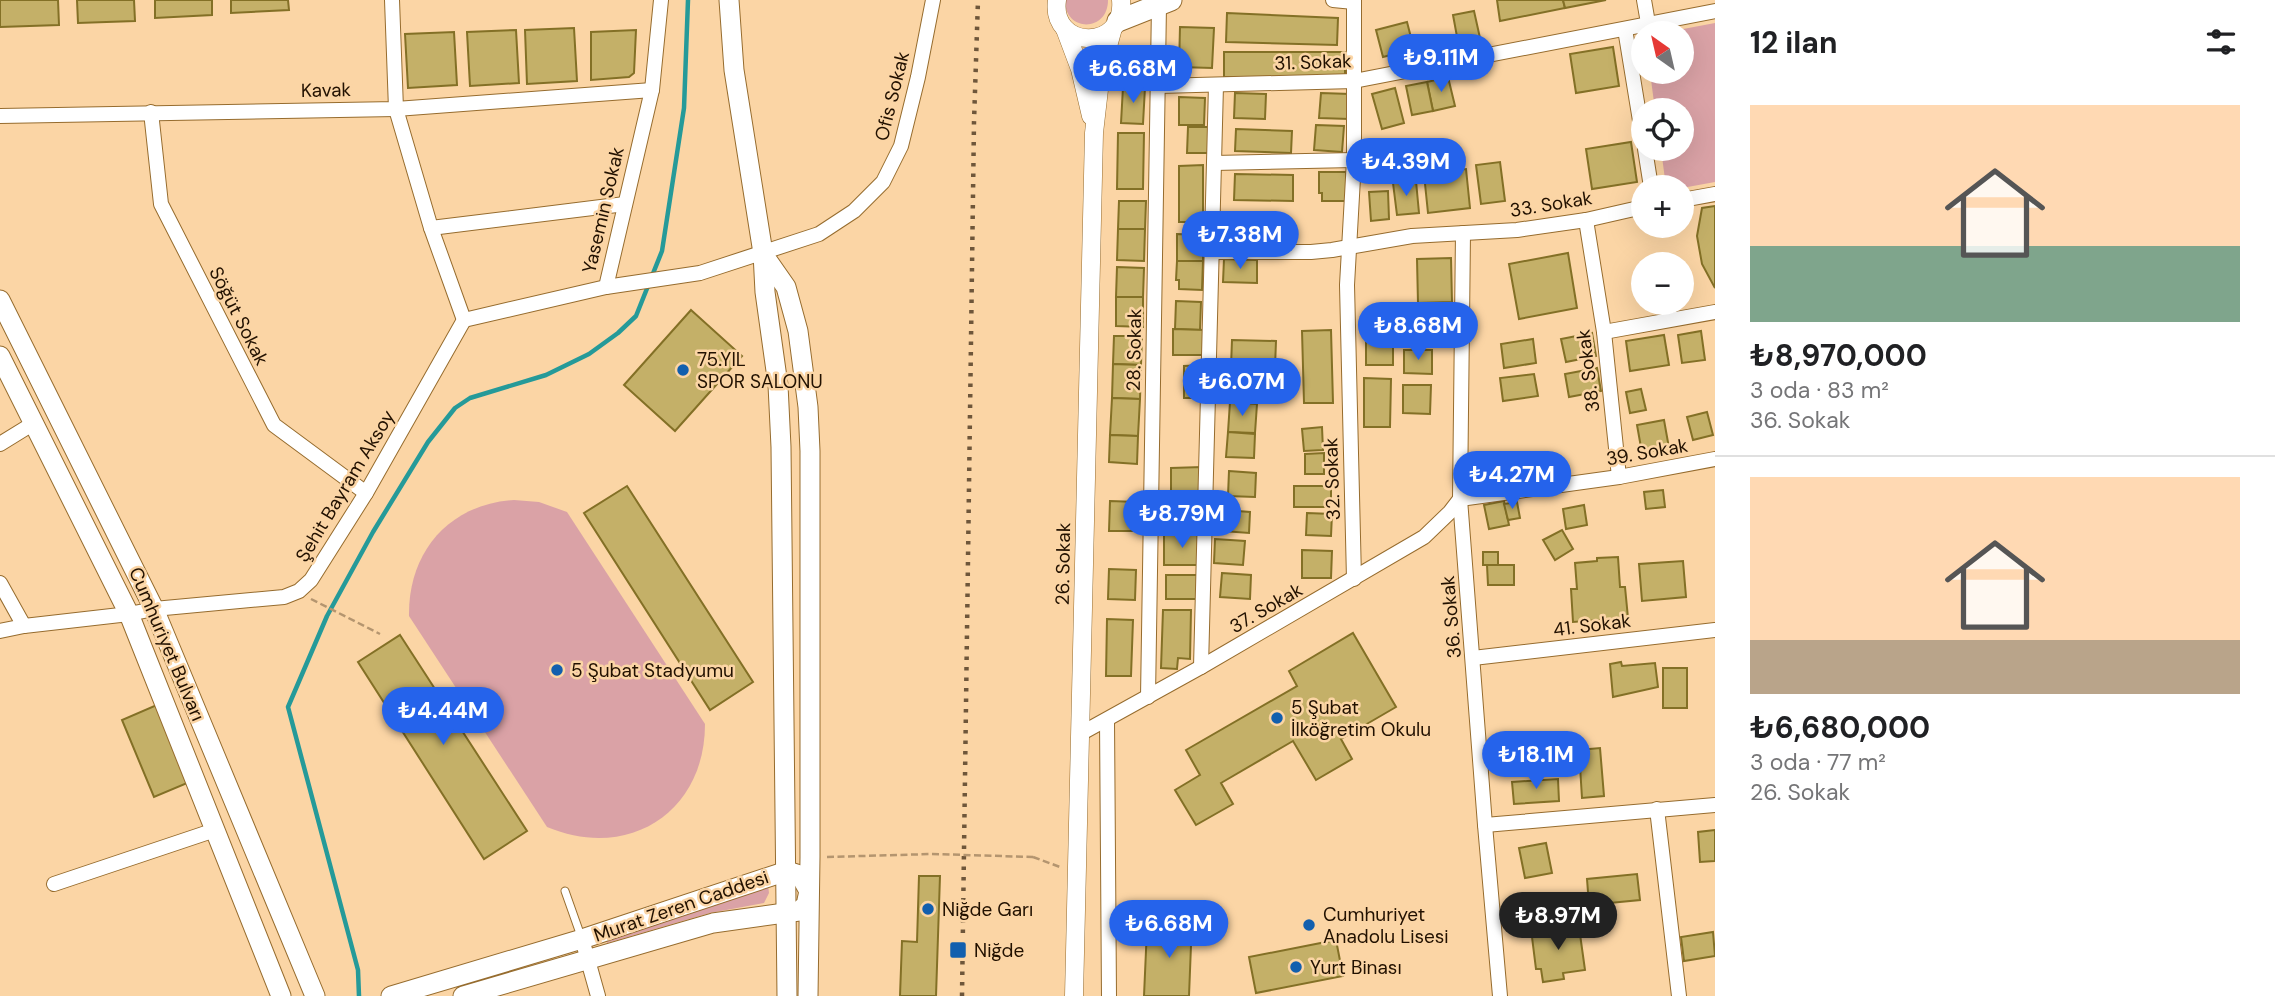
<!DOCTYPE html>
<html lang="tr">
<head>
<meta charset="utf-8">
<style>
  body { margin:0; font-family:"DM Sans",sans-serif; background:#f6f6f6; color:#202124; height:100vh; display:flex; flex-direction:column; font-size:26px; white-space:nowrap }
  * { box-sizing:border-box; margin:0 }
  p { font-size:23px; color:#757577 }
  .icon { flex:none; width:38px; height:38px; fill:none; stroke:currentColor; stroke-width:2; stroke-linecap:round; stroke-linejoin:round }
  .map { position:relative; flex:1; overflow:hidden }
  .sheet { display:flex; flex-direction:column; background:#fff; width:560px }
  .sheet>* { flex:none }
  .needle { width:46px; rotate:326deg }
  .buttons { position:absolute; left:1631px; top:21px; display:grid; gap:14px }
  .buttons a { display:grid; place-items:center; width:63px; height:63px; border-radius:50%; background:#fff; box-shadow:0 7px 28px #0002; font-size:35px }
  .price { position:absolute; translate:-50% -60px; padding:0 16px; border-radius:24px; background:#2563eb; color:#fff; font-size:23px; line-height:46px; filter:drop-shadow(0 2px 4px #0008) }
  .price::after { content:''; position:absolute; left:50%; top:42px; width:21px; height:16px; margin-left:-10px; background:inherit; clip-path:polygon(0 0,100% 0,50% 100%) }
  .price.on { background:#222; color:#fff }
  ul { padding:0; list-style:none }
  li { display:grid; align-content:center; gap:14px; height:371px; padding:0 35px }
  li+li { border-top:2px solid #e0e0e0 }
  li span { display:grid; place-items:center; height:217px; border-radius:0px; color:#555 }
  li>.icon { margin-inline-start:auto }
  span .icon { width:126px; height:126px; fill:#fffc; stroke-width:1 }
  li b { font-size:30px }
  h2 { display:flex; justify-content:space-between; align-items:center; height:84px; padding:0 35px; font-size:30px }
  main { display:flex; flex:1; min-height:0 }
  .map>svg:first-child { display:block }
</style>
</head>
<body>
<main>
<div class="map">
<svg width="1715" height="996" viewBox="0 0 1715 996">
  <rect width="100%" height="100%" fill="#fbd5a5"/>
  <g fill="#daa2a6">
    <path d="M1065,0H1108C1108,33 1064,32 1065,0Z"/>
    <polygon points="1715,23 1715,182 1682,188 1666,187 1661,149 1682,149 1682,110 1655,110 1650,72 1682,72 1682,33 1662,33"/>
    <path d="M514,500L539,502L567,512L705,724C705,813 628,861 547,827L409,616C408,552 449,504 514,500Z"/>
    <polygon points="768,885 769,893 764,903 710,913 607,943 606,939"/>
  </g>
  <g fill="none" stroke-linecap="round" stroke-linejoin="round">
    <polyline stroke="#259a99" stroke-width="4.5" points="359,996 358,970 288,707 327,616 373,532 428,442 455,408 470,398 546,375 589,354 618,333 636,316 662,251 684,108 688,0"/>
  </g>
  <g fill="#c4b068" stroke="#837026" stroke-width="2">
    <polygon points="0,0 58,0 59,25 0,27"/>
    <polygon points="77,0 134,0 135,21 78,23"/>
    <polygon points="155,0 212,0 212,15 155,18"/>
    <polygon points="231,0 288,0 289,10 231,13"/>
    <polygon points="1497,0 1563,0 1565,8 1500,21"/>
    <polygon points="1563,0 1606,0 1565,8"/>
    <polygon points="1474,11 1480,38 1458,42 1453,15"/>
    <polygon points="1227,13 1338,18 1337,45 1226,42"/>
    <polygon points="1407,22 1414,49 1383,57 1376,30"/>
    <polygon points="1180,27 1214,28 1212,68 1179,67"/>
    <polygon points="574,28 577,81 527,84 525,30"/>
    <polygon points="516,30 519,83 470,86 467,32"/>
    <polygon points="636,30 634,73 629,77 591,80 591,32"/>
    <polygon points="454,32 457,85 408,88 405,34"/>
    <polygon points="1613,47 1619,86 1576,93 1570,54"/>
    <rect x="1224" y="52" width="121" height="25"/>
    <polygon points="1123,53 1146,53 1145,87 1123,87"/>
    <polygon points="1448,77 1455,106 1433,111 1427,82"/>
    <polygon points="1427,82 1433,111 1412,115 1406,86"/>
    <polygon points="1123,87 1145,87 1143,124 1121,123"/>
    <polygon points="1395,88 1404,123 1382,129 1372,94"/>
    <polygon points="1235,93 1266,94 1265,119 1234,118"/>
    <polygon points="1321,93 1350,94 1349,119 1319,118"/>
    <polygon points="1179,97 1205,98 1204,125 1179,125"/>
    <polygon points="1316,125 1344,126 1342,152 1314,150"/>
    <polygon points="1188,127 1211,127 1211,153 1187,153"/>
    <polygon points="1236,129 1292,131 1291,153 1235,151"/>
    <polygon points="1118,133 1144,133 1143,189 1117,189"/>
    <polygon points="1631,142 1637,182 1592,189 1586,149"/>
    <polygon points="1500,162 1505,201 1481,204 1476,165"/>
    <polygon points="1203,165 1203,222 1179,222 1179,166"/>
    <polygon points="1466,169 1470,208 1428,213 1424,174"/>
    <polygon points="1319,172 1346,172 1346,201 1322,201 1322,193 1319,193"/>
    <polygon points="1235,174 1293,175 1293,201 1234,200"/>
    <polygon points="1416,181 1419,213 1397,215 1393,183"/>
    <polygon points="1388,191 1389,219 1371,221 1369,192"/>
    <polygon points="1119,201 1146,201 1145,229 1118,229"/>
    <polygon points="1715,206 1715,288 1702,264 1697,236 1702,208"/>
    <polygon points="1118,229 1145,229 1144,261 1117,260"/>
    <polygon points="1177,234 1203,235 1203,261 1177,261"/>
    <polygon points="1568,253 1577,308 1519,319 1509,264"/>
    <polygon points="1451,258 1452,302 1418,303 1417,259"/>
    <polygon points="1224,259 1257,260 1257,283 1223,282"/>
    <polygon points="1177,261 1203,261 1202,290 1179,289 1179,280 1176,280"/>
    <polygon points="1117,267 1144,268 1143,297 1116,297"/>
    <polygon points="1116,297 1143,297 1143,327 1116,326"/>
    <polygon points="1176,301 1201,302 1200,330 1175,329"/>
    <polygon points="691,310 742,356 675,431 624,385"/>
    <polygon points="1367,313 1394,313 1393,340 1366,339"/>
    <rect x="1407" y="314" width="27" height="23"/>
    <polygon points="1173,329 1205,330 1205,355 1173,355"/>
    <polygon points="1331,330 1333,403 1304,403 1302,331"/>
    <polygon points="1701,331 1705,360 1682,363 1678,335"/>
    <polygon points="1592,333 1596,356 1566,362 1561,339"/>
    <polygon points="1664,335 1669,365 1630,371 1626,341"/>
    <polygon points="1114,336 1142,336 1141,365 1113,364"/>
    <polygon points="1533,339 1536,363 1504,368 1501,344"/>
    <polygon points="1232,340 1276,341 1274,394 1230,393"/>
    <rect x="1366" y="340" width="27" height="25"/>
    <polygon points="1404,350 1432,350 1432,374 1404,373"/>
    <polygon points="1113,364 1141,365 1140,399 1112,398"/>
    <polygon points="1203,365 1204,398 1184,398 1184,366"/>
    <polygon points="1597,368 1601,391 1569,397 1565,374"/>
    <polygon points="1534,374 1538,396 1503,401 1500,378"/>
    <polygon points="1364,378 1391,379 1390,427 1364,427"/>
    <polygon points="1403,385 1431,385 1430,414 1403,413"/>
    <polygon points="1641,389 1646,410 1630,413 1626,392"/>
    <polygon points="1112,398 1140,399 1138,436 1110,435"/>
    <polygon points="1230,402 1257,404 1255,433 1228,432"/>
    <polygon points="1707,412 1713,435 1693,440 1687,417"/>
    <polygon points="1664,420 1669,448 1642,453 1637,425"/>
    <polygon points="1322,427 1323,450 1304,451 1302,429"/>
    <polygon points="1228,432 1255,434 1254,458 1226,457"/>
    <polygon points="1110,435 1138,436 1137,464 1109,462"/>
    <polygon points="1324,453 1324,474 1305,474 1305,454"/>
    <polygon points="1202,467 1202,501 1171,501 1171,468"/>
    <polygon points="1229,471 1256,473 1255,497 1228,496"/>
    <polygon points="627,486 753,682 710,710 584,513"/>
    <rect x="1294" y="486" width="37" height="21"/>
    <polygon points="1663,490 1665,507 1646,509 1644,492"/>
    <polygon points="1110,501 1137,502 1136,531 1109,531"/>
    <polygon points="1504,501 1509,525 1489,529 1484,505"/>
    <polygon points="1517,502 1520,518 1508,520 1504,504"/>
    <polygon points="1166,505 1200,506 1199,533 1165,533"/>
    <polygon points="1584,505 1587,525 1566,529 1563,509"/>
    <polygon points="1224,510 1250,512 1249,533 1223,531"/>
    <polygon points="1307,513 1332,514 1331,536 1306,535"/>
    <polygon points="1562,530 1573,549 1555,560 1543,540"/>
    <rect x="1164" y="534" width="35" height="31"/>
    <polygon points="1215,539 1245,541 1243,565 1214,563"/>
    <polygon points="1302,550 1332,551 1331,578 1302,578"/>
    <rect x="1483" y="552" width="15" height="13"/>
    <polygon points="1618,557 1620,587 1625,587 1628,618 1573,622 1571,589 1577,589 1575,563 1597,561 1597,558"/>
    <polygon points="1683,561 1686,597 1642,601 1639,564"/>
    <polygon points="1487,565 1514,565 1514,585 1488,585"/>
    <polygon points="1109,569 1136,570 1135,600 1108,599"/>
    <polygon points="1222,573 1251,575 1250,599 1220,597"/>
    <rect x="1166" y="575" width="31" height="24"/>
    <polygon points="1163,610 1191,610 1190,659 1178,658 1177,669 1161,668"/>
    <polygon points="1107,619 1133,620 1131,676 1106,676"/>
    <polygon points="1353,633 1396,707 1341,739 1352,759 1316,780 1293,741 1221,783 1233,804 1196,825 1175,790 1200,775 1186,750 1297,686 1289,671"/>
    <polygon points="400,635 527,831 484,859 358,662"/>
    <polygon points="1621,662 1622,666 1655,663 1658,687 1613,697 1610,664"/>
    <rect x="1663" y="668" width="24" height="40"/>
    <polygon points="159,704 192,781 154,797 122,720"/>
    <polygon points="1600,748 1604,796 1582,798 1579,750"/>
    <polygon points="1558,779 1559,801 1514,804 1512,782"/>
    <polygon points="1715,830 1715,861 1700,862 1698,832"/>
    <polygon points="1546,843 1552,873 1525,878 1519,848"/>
    <polygon points="1637,874 1640,900 1589,905 1587,879"/>
    <polygon points="919,876 940,876 936,996 900,996 902,941 917,942"/>
    <polygon points="1169,919 1192,920 1189,996 1144,996 1147,928 1168,929"/>
    <polygon points="1557,924 1557,930 1579,927 1585,970 1563,973 1564,979 1543,982 1541,969 1536,969 1532,937 1537,936 1536,926"/>
    <polygon points="1713,932 1715,956 1684,961 1681,937"/>
    <polygon points="1336,940 1343,976 1256,993 1249,957"/>
  </g>
  <g fill="none" stroke-linecap="round" stroke-linejoin="round">
    <defs>
      <polyline id="service" points="565,891 582,939"/>
      <g id="minor">
        <polyline points="392,0 396,109 431,228 464,320"/>
        <polyline points="1333,0 1354,2"/>
        <polyline points="1354,0 1354,160 1347,285 1354,579"/>
        <polyline points="1644,0 1648,23"/>
        <polyline points="1625,29 1643,139"/>
        <polyline points="1158,86 1354,81 1715,11"/>
        <polyline points="151,112 161,204 274,425 366,493"/>
        <polyline points="0,116 396,109 652,90"/>
        <polyline points="1645,149 1651,187"/>
        <polyline points="1214,163 1354,160"/>
        <polyline points="1682,200 1715,194"/>
        <polyline points="1586,220 1604,332 1619,477"/>
        <polyline points="431,228 625,204"/>
        <polyline points="1463,233 1460,499 1485,825 1500,996"/>
        <polyline points="1212,252 1311,252 1332,250 1412,236 1517,230 1586,220 1643,207"/>
        <polyline points="606,287 700,273 819,234 854,211 883,182 901,146 918,77 933,0"/>
        <polyline points="464,320 606,287 652,90 661,0"/>
        <polyline points="1604,332 1715,312"/>
        <polyline points="0,444 34,423"/>
        <polyline points="0,583 24,626"/>
        <polyline points="0,631 24,626 129,614 154,609 284,597 299,591 311,580 366,493 464,320"/>
        <polyline points="1473,658 1715,630"/>
        <polyline points="1201,667 1216,85"/>
        <polyline points="1148,697 1159,5"/>
        <polyline points="1107,720 1109,996"/>
        <polyline points="1080,734 1201,667 1424,537 1450,512 1460,499 1619,477 1715,459"/>
        <polyline points="1657,809 1679,996"/>
        <polyline points="1485,825 1715,805"/>
        <polyline points="54,884 215,830"/>
        <polyline points="582,939 598,996"/>
      </g>
      <g id="tertiary">
        <path d="M1057,0C1050,50 1126,52 1121,0"/>
        <polyline points="1065,29 1080,69 1091,116"/>
        <polyline points="1074,996 1094,133 1101,72 1113,28"/>
      </g>
      <g id="secondary">
        <polyline points="729,0 734,70 763,253 765,292 778,385 781,447 787,996"/>
        <polyline points="763,254 786,287 798,331 808,407 810,451 810,857 808,996"/>
        <polyline points="0,300 154,609 315,996"/>
        <polyline points="0,356 129,614 281,996"/>
        <polyline points="391,996 582,939 787,871 800,875 809,891 806,905 799,911 713,923 463,996"/>
      </g>
      <polyline id="primary" points="1118,21 1171,0"/>
    </defs>
    <use href="#service" stroke="#966c2e" stroke-width="9"/>
    <use href="#minor" stroke="#966c2e" stroke-width="16"/>
    <use href="#tertiary" stroke="#966c2e" stroke-width="19"/>
    <use href="#secondary" stroke="#966c2e" stroke-width="21"/>
    <use href="#primary" stroke="#966c2e" stroke-width="23"/>
    <g stroke="#b4956f" stroke-width="2.5" stroke-dasharray="7 3.5" stroke-linecap="butt">
      <polyline points="311,599 380,634"/>
      <polyline points="827,857 932,854"/>
      <polyline points="1033,857 1060,867"/>
    </g>
    <use href="#service" stroke="#fff" stroke-width="7"/>
    <use href="#minor" stroke="#fff" stroke-width="14"/>
    <use href="#tertiary" stroke="#fff" stroke-width="18"/>
    <use href="#secondary" stroke="#fff" stroke-width="19"/>
    <use href="#primary" stroke="#fff" stroke-width="21"/>
    <polyline stroke="#6e563a" stroke-width="4.5" stroke-dasharray="3.5 7" stroke-linecap="butt" points="962,996 974,122 978,0"/>
    <polyline stroke="#b4956f" stroke-width="2.5" stroke-dasharray="7 3.5" stroke-linecap="butt" points="932,854 1033,857"/>
  </g>
  <g fill="#125fae" stroke="#fbd5a5" stroke-width="2.5">
    <circle cx="683" cy="370" r="7"/>
    <circle cx="557" cy="670" r="7"/>
    <circle cx="1277" cy="718" r="7"/>
    <circle cx="928" cy="909" r="7"/>
    <circle cx="1309" cy="925" r="7"/>
    <rect x="949" y="941" width="18" height="18" rx="3.5"/>
    <circle cx="1296" cy="967" r="7"/>
  </g>
  <g text-anchor="middle" dominant-baseline="central" stroke-width="5" stroke-linejoin="round" paint-order="stroke">
    <g font-size="19" fill="#210" stroke="#fbd5a5">
      <text transform="translate(1313 62) rotate(-2)">31. Sokak</text>
      <text transform="translate(326 90) rotate(-1)">Kavak</text>
      <text transform="translate(892 96) rotate(-76)">Ofis Sokak</text>
      <text transform="translate(1551 204) rotate(-9)">33. Sokak</text>
      <text transform="translate(603 210) rotate(-77)">Yasemin Sokak</text>
      <text transform="translate(239 316) rotate(63)">Söğüt Sokak</text>
      <text transform="translate(1134 350) rotate(-89)">28. Sokak</text>
      <text transform="translate(1588 371) rotate(-97)">38. Sokak</text>
      <text transform="translate(1647 452) rotate(-10)">39. Sokak</text>
      <text transform="translate(1332 479) rotate(-92)">32. Sokak</text>
      <text transform="translate(345 486) rotate(-59)">Şehit Bayram Aksoy</text>
      <text transform="translate(1063 564) rotate(-89)">26. Sokak</text>
      <text transform="translate(1266 608) rotate(-30)">37. Sokak</text>
      <text transform="translate(1451 617) rotate(-95)">36. Sokak</text>
      <text transform="translate(1592 625) rotate(-7)">41. Sokak</text>
      <text transform="translate(167 644) rotate(67)">Cumhuriyet Bulvarı</text>
      <text transform="translate(681 906) rotate(-19)">Murat Zeren Caddesi</text>
    </g>
    <g font-size="19" fill="#210" stroke="#fbd5a5" text-anchor="start">
      <text x="697" y="359">75.YIL<tspan x="697" dy="22">SPOR SALONU</tspan></text>
      <text x="571" y="670">5 Şubat Stadyumu</text>
      <text x="1291" y="707">5 Şubat<tspan x="1291" dy="22">İlköğretim Okulu</tspan></text>
      <text x="942" y="909">Niğde Garı</text>
      <text x="1323" y="914">Cumhuriyet<tspan x="1323" dy="22">Anadolu Lisesi</tspan></text>
      <text x="974" y="950">Niğde</text>
      <text x="1310" y="967">Yurt Binası</text>
    </g>
  </g>
</svg>
<div class="buttons">
<a><svg class="needle" viewBox="-14 -14 28 28"><path d="M0-13l5 13h-10z" fill="#e53935"/><path d="M0 13l5-13h-10z" fill="#757577"/></svg></a>
<a><svg class="icon" aria-label="locate" viewBox="0 0 24 24"><circle cx="12" cy="12" r="6"/><path d="M12 2v4M12 18v4M2 12h4M18 12h4"/></svg></a>
<a>+</a>
<a>−</a>
</div>
<b class="price" style="left:1441px;top:94px">₺9.11M</b>
<b class="price" style="left:1133px;top:105px">₺6.68M</b>
<b class="price" style="left:1406px;top:198px">₺4.39M</b>
<b class="price" style="left:1240px;top:271px">₺7.38M</b>
<b class="price" style="left:1418px;top:362px">₺8.68M</b>
<b class="price" style="left:1242px;top:418px">₺6.07M</b>
<b class="price" style="left:1512px;top:511px">₺4.27M</b>
<b class="price" style="left:1182px;top:550px">₺8.79M</b>
<b class="price" style="left:443px;top:747px">₺4.44M</b>
<b class="price" style="left:1536px;top:791px">₺18.1M</b>
<b class="price on" style="left:1558px;top:952px">₺8.97M</b>
<b class="price" style="left:1169px;top:960px">₺6.68M</b>
</div>
<section class="sheet">
<h2>12 ilan<svg class="icon" aria-label="filters" viewBox="0 0 24 24"><path d="M4 7h16M4 17h16"/><circle cx="9" cy="7" r="2"/><circle cx="15" cy="17" r="2"/></svg></h2>
<ul>
<li><span style="background:linear-gradient(#ffd9b3 65%,#7fa58c 0)"><svg class="icon" aria-label="home" viewBox="0 0 24 24"><path d="M3 11l9-7 9 7M6 9v11h12V9"/></svg></span><div><b>₺8,970,000</b><p>3 oda · 83 m²</p><p>36. Sokak</p></div></li>
<li><span style="background:linear-gradient(#ffd9b3 75%,#b9a48a 0)"><svg class="icon" aria-label="home" viewBox="0 0 24 24"><path d="M3 11l9-7 9 7M6 9v11h12V9"/></svg></span><div><b>₺6,680,000</b><p>3 oda · 77 m²</p><p>26. Sokak</p></div></li>
</ul>
</section>
</main>
</body>
</html>
